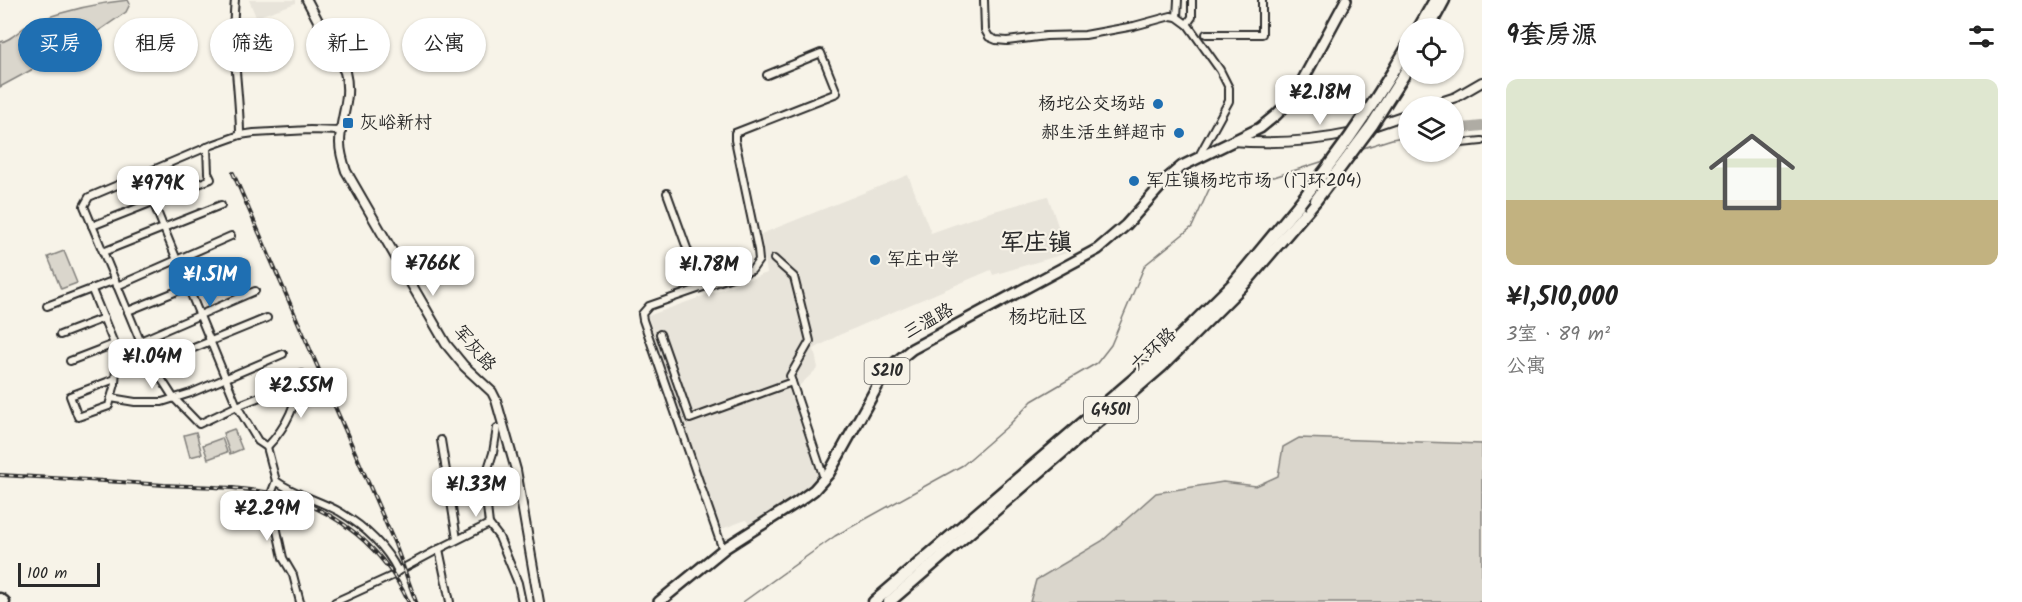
<!DOCTYPE html>
<html lang="zh">
<head>
<meta charset="utf-8">
<style>
  body { margin:0; font-family:Kalam,"LXGW WenKai TC",sans-serif; background:#f2f2f2; color:#222; height:100vh; display:flex; flex-direction:column; font-size:22px; white-space:nowrap }
  * { box-sizing:border-box; margin:0 }
  p { font-size:20px; color:#767676 }
  .icon { flex:none; width:33px; height:33px; fill:none; stroke:currentColor; stroke-width:2; stroke-linecap:round; stroke-linejoin:round }
  .map { position:relative; flex:1; overflow:hidden }
  .sheet { display:flex; flex-direction:column; background:#fff; width:540px }
  .sheet>* { flex:none }
  .banner { position:absolute; left:18px; top:18px; width:570px; height:54px; display:flex; gap:12px }
  .tools { position:absolute; left:1398px; top:18px; display:grid; gap:12px }
  .tools a { display:grid; place-items:center; width:66px; height:66px; border-radius:50%; background:#fff; box-shadow:0 2px 4px #0004; font-size:30px }
  .scale { position:absolute; left:18px; bottom:15px; width:82px; box-sizing:border-box; padding-left:6px; border:3px solid #2b2b2b; border-top:0; font-size:16px; line-height:21px; white-space:nowrap; color:#2b2b2b; -webkit-text-stroke:4px #f7f3e8; paint-order:stroke }
  .price { position:absolute; translate:-50% -51px; padding:0 14px; border-radius:12px; background:#fff; color:#222; font-size:20px; line-height:39px; filter:drop-shadow(0 2px 3px #0008) }
  .price::after { content:''; position:absolute; left:50%; top:36px; width:18px; height:14px; margin-left:-9px; background:inherit; clip-path:polygon(0 0,100% 0,50% 100%) }
  .price.active { background:#1f6fb2; color:#fff }
  ul { padding:0; list-style:none }
  li { display:grid; align-content:center; gap:12px; height:318px; padding:0 24px }
  li span { display:grid; place-items:center; height:186px; border-radius:12px; color:#555 }
  li>.icon { margin-inline-start:auto }
  span .icon { width:108px; height:108px; fill:#fffc; stroke-width:1 }
  li b { font-size:26px }
  h2 { display:flex; justify-content:space-between; align-items:center; height:72px; padding:0 24px; font-size:26px }
  .pill { padding:0 21px; border-radius:27px; background:#fff; box-shadow:0 2px 4px #0004; font-size:21px; line-height:54px }
  .pill.active { background:#1f6fb2; color:#fff }
  main { display:flex; flex:1; min-height:0 }
  .map>svg:first-child { display:block }
</style>
</head>
<body>
<main>
<div class="map">
<svg width="1482" height="602" viewBox="0 0 1482 602">
  <rect width="100%" height="100%" fill="#f7f3e8"/>
  <filter id="ink" filterUnits="userSpaceOnUse"><feTurbulence type="fractalNoise" baseFrequency=".0167" numOctaves="2"/><feDisplacementMap in="SourceGraphic" scale="12" xChannelSelector="R" yChannelSelector="G"/><feConvolveMatrix kernelMatrix="1 2 1 2 8 2 1 2 1" color-interpolation-filters="sRGB"/></filter>
  <g filter="url(#ink)">
    <g fill="#e8e4da">
      <polygon points="249,0 296,0 296,3 256,17"/>
      <polygon points="908,175 931,233 987,213 1048,196 1067,253 993,275 991,270 839,335 814,349 818,368 799,386 789,390 818,475 805,490 750,526 746,520 719,530 648,316 767,273 761,234"/>
    </g>
    <g fill="#dad6cc" stroke="#82807c" stroke-width="1.5">
      <path d="M128,0L130,4L126,12L81,43L0,87V42C14,40 21,26 36,21C65,11 98,3 128,0Z"/>
      <polygon points="64,251 77,283 61,289 48,257"/>
      <polygon points="234,429 242,449 230,454 223,433"/>
      <polygon points="196,432 202,454 190,457 184,435"/>
      <polygon points="222,438 227,452 208,459 203,445"/>
      <polygon points="1299,438 1482,444 1482,602 1030,602 1036,580 1102,541 1156,493 1223,482 1256,486 1278,476 1283,447"/>
    </g>
    <g fill="none" stroke-linecap="round" stroke-linejoin="round">
      <g stroke="#7a7874" stroke-width="1.5">
        <polyline points="1360,149 1392,139 1408,136"/>
        <polyline points="743,602 835,536 963,465 1009,425 1032,401 1097,363 1111,345 1145,265 1192,227 1211,185 1240,174 1274,177 1327,160"/>
      </g>
      <polyline stroke="#afaca4" stroke-width="10" points="1463,128 1482,126"/>
      <defs>
        <g id="minor">
          <path d="M235,0C230,44 240,91 240,135"/>
          <polyline points="984,0 985,30 989,37 996,40 1007,41 1046,36 1085,35 1134,26 1171,16 1177,17 1188,25 1220,70 1229,88 1229,101 1199,156"/>
          <polyline points="1177,17 1178,0"/>
          <polyline points="1187,24 1192,17 1192,0"/>
          <polyline points="1206,34 1262,34 1262,0"/>
          <path d="M341,131L310,130L254,133L240,135L212,145L89,197L84,206L146,355L173,397L199,424L237,406L258,441L267,447L276,481C295,495 319,500 340,512C365,527 385,545 398,571"/>
          <polyline points="1461,143 1482,141"/>
          <polyline points="142,175 237,406 280,389 298,393"/>
          <polyline points="667,193 701,287"/>
          <polyline points="92,226 211,179 208,173 207,147"/>
          <polyline points="103,252 221,205"/>
          <polyline points="774,259 794,277 810,341 790,376 824,478"/>
          <polyline points="117,286 231,236"/>
          <polyline points="92,290 117,351 115,384 111,398 135,402 162,402 191,393 283,354"/>
          <polyline points="47,306 115,280"/>
          <polyline points="128,311 244,264"/>
          <polyline points="660,334 690,419 792,382"/>
          <polyline points="60,335 104,318"/>
          <polyline points="140,341 255,291"/>
          <polyline points="70,361 114,344"/>
          <polyline points="152,365 267,318"/>
          <polyline points="111,398 109,406 78,417 70,396 115,379"/>
          <polyline points="497,428 493,453 484,481 489,524 499,537 518,583 522,602"/>
          <polyline points="441,440 457,539"/>
          <path d="M267,447C289,424 295,405 302,374"/>
          <polyline points="276,481 271,494 273,512 283,558 293,575 300,602"/>
          <polyline points="439,549 450,602"/>
          <polyline points="723,550 643,320 642,314 649,306 752,270 759,260 758,250 735,140 735,133 837,93 821,53 767,75"/>
          <polyline points="335,602 394,575 398,571 439,549 489,524"/>
        </g>
        <g id="tertiary">
          <path d="M307,0L345,72C352,99 340,117 340,143C340,153 343,162 346,171L446,344L464,366L492,392L496,400L516,470L539,602"/>
          <polyline points="1428,106 1456,97 1482,82"/>
          <polyline points="1370,127 1408,114"/>
          <path d="M1232,141C1273,144 1312,142 1353,133"/>
        </g>
        <polyline id="primary" points="659,602 725,548 799,501 814,490 829,473 883,376 896,362 912,349 1098,249 1126,225 1169,177 1182,166 1260,128 1276,115 1288,103 1299,87 1346,0"/>
        <polyline id="trunk" points="0,599 4,602"/>
        <g id="motorway">
          <polyline points="1419,28 1435,0"/>
          <polyline points="1429,28 1444,0"/>
          <polyline points="1392,73 1408,46"/>
          <polyline points="1403,76 1408,66"/>
          <polyline points="874,602 1155,361 1233,284 1299,204"/>
          <polyline points="889,602 1162,366 1245,283 1316,200"/>
        </g>
      </defs>
      <use href="#minor" stroke="#2b2b2b" stroke-width="10"/>
      <use href="#tertiary" stroke="#2b2b2b" stroke-width="12"/>
      <use href="#primary" stroke="#2b2b2b" stroke-width="14"/>
      <use href="#trunk" stroke="#2b2b2b" stroke-width="15"/>
      <use href="#motorway" stroke="#2b2b2b" stroke-width="15"/>
      <use href="#minor" stroke="#f7f3e8" stroke-width="6"/>
      <use href="#tertiary" stroke="#f7f3e8" stroke-width="8"/>
      <use href="#primary" stroke="#f7f3e8" stroke-width="9"/>
      <use href="#trunk" stroke="#f7f3e8" stroke-width="10"/>
      <use href="#motorway" stroke="#f7f3e8" stroke-width="10"/>
      <defs>
        <g id="rail">
          <polyline points="233,173 395,544 416,602"/>
          <path d="M0,475C55,478 110,481 164,485C203,487 245,486 283,496C338,511 384,549 408,601"/>
        </g>
      </defs>
      <use href="#rail" stroke="#2b2b2b" stroke-width="4"/>
      <use href="#rail" stroke="#f7f3e8" stroke-width="1.5" stroke-dasharray="4.5" stroke-linecap="butt"/>
      <defs>
        <g id="motorway-bridge">
          <polyline points="1316,200 1372,125 1403,76"/>
          <path d="M1299,204C1333,162 1364,119 1392,73"/>
        </g>
      </defs>
      <use href="#motorway-bridge" stroke="#2b2b2b" stroke-width="15" stroke-linecap="butt"/>
      <use href="#motorway-bridge" stroke="#f7f3e8" stroke-width="10"/>
    </g>
  </g>
  <g fill="#1f6fb2" stroke="#f7f3e8" stroke-width="2">
    <circle cx="1158" cy="104" r="6"/>
    <rect x="342" y="117" width="12" height="12" rx="3"/>
    <circle cx="1179" cy="133" r="6"/>
    <circle cx="1134" cy="181" r="6"/>
    <circle cx="875" cy="260" r="6"/>
  </g>
  <g text-anchor="middle" dominant-baseline="central" stroke-width="4.5" stroke-linejoin="round" paint-order="stroke">
    <g fill="#f7f3e8" stroke="#686764" stroke-width="1.5">
      <rect x="864.5" y="358" width="45" height="26" rx="4.5"/>
      <rect x="1084" y="397" width="54" height="26" rx="4.5"/>
    </g>
    <g font-size="16" font-weight="bold" fill="#2b2b2b">
      <text x="887" y="371">S210</text>
      <text x="1111" y="410">G4501</text>
    </g>
    <g font-size="18" fill="#2b2b2b" stroke="#f7f3e8" text-anchor="start">
      <text x="1146" y="104" text-anchor="end">杨坨公交场站</text>
      <text x="360" y="123">灰峪新村</text>
      <text x="1167" y="133" text-anchor="end">郝生活生鲜超市</text>
      <text x="1146" y="181">军庄镇杨坨市场（门环204）</text>
      <text x="887" y="260">军庄中学</text>
    </g>
    <g font-size="18" fill="#2b2b2b" stroke="#f7f3e8">
      <text transform="translate(929 322) rotate(-29)">三温路</text>
      <text transform="translate(474 349) rotate(49)">军灰路</text>
      <text transform="translate(1154 350) rotate(-43)">六环路</text>
    </g>
    <g font-size="20" fill="#2b2b2b" stroke="#f7f3e8">
      <text x="1048" y="318">杨坨社区</text>
    </g>
    <g font-size="24" font-weight="bold" fill="#2b2b2b" stroke="#f7f3e8">
      <text x="1036" y="243">军庄镇</text>
    </g>
  </g>
</svg>
<div class="tools">
<a><svg class="icon" aria-label="locate" viewBox="0 0 24 24"><circle cx="12" cy="12" r="6"/><path d="M12 2v4M12 18v4M2 12h4M18 12h4"/></svg></a>
<a><svg class="icon" aria-label="layers" viewBox="0 0 24 24"><path d="M12 4l9 5-9 5-9-5zM3 14l9 5 9-5"/></svg></a>
</div>
<div class="scale">100 m</div>
<b class="price" style="left:1320px;top:126px">¥2.18M</b>
<b class="price" style="left:158px;top:217px">¥979K</b>
<b class="price" style="left:433px;top:297px">¥766K</b>
<b class="price" style="left:709px;top:298px">¥1.78M</b>
<b class="price active" style="left:210px;top:308px">¥1.51M</b>
<b class="price" style="left:152px;top:390px">¥1.04M</b>
<b class="price" style="left:301px;top:419px">¥2.55M</b>
<b class="price" style="left:476px;top:518px">¥1.33M</b>
<b class="price" style="left:267px;top:542px">¥2.29M</b>
<div class="banner">
<a class="pill active">买房</a>
<a class="pill">租房</a>
<a class="pill">筛选</a>
<a class="pill">新上</a>
<a class="pill">公寓</a>
</div>
</div>
<section class="sheet">
<h2>9套房源<svg class="icon" aria-label="filters" viewBox="0 0 24 24"><path d="M4 7h16M4 17h16"/><circle cx="9" cy="7" r="2"/><circle cx="15" cy="17" r="2"/></svg></h2>
<ul>
<li><span style="background:linear-gradient(#dfe7d0 65%,#c2b280 0)"><svg class="icon" aria-label="home" viewBox="0 0 24 24"><path d="M3 11l9-7 9 7M6 9v11h12V9"/></svg></span><div><b>¥1,510,000</b><p>3室 · 89 m²</p><p>公寓</p></div></li>
</ul>
</section>
</main>
</body>
</html>
